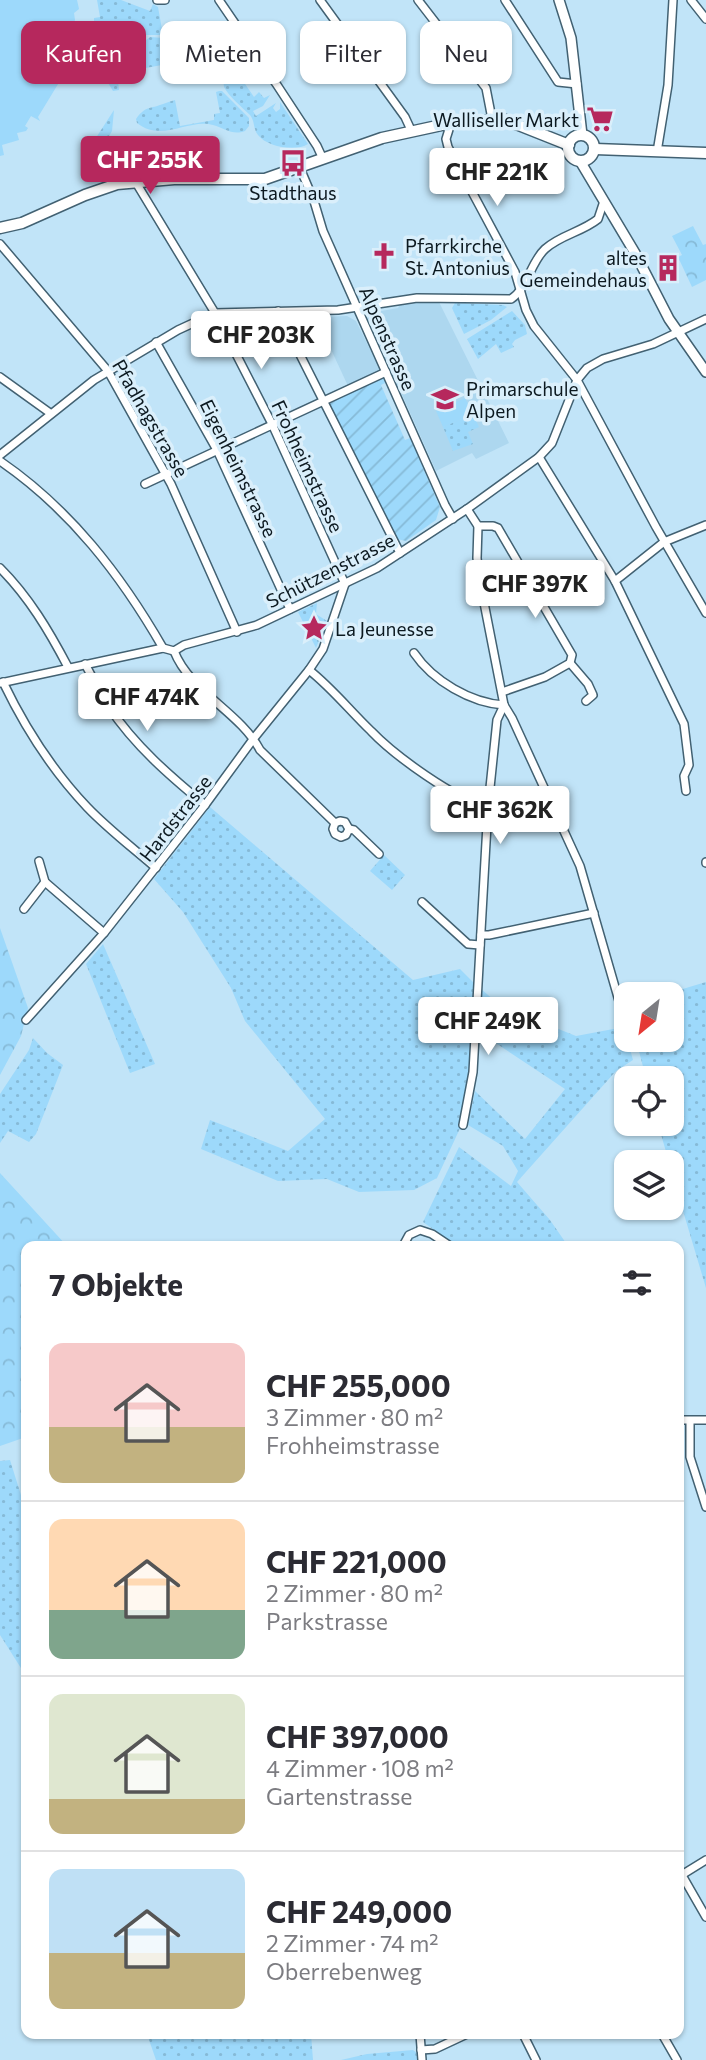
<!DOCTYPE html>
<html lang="de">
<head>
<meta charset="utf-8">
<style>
  body { margin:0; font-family:Commissioner,sans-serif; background:#f7f7f7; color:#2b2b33; height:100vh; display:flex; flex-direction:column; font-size:26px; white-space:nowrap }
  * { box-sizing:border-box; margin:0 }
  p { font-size:23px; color:#7c7c81 }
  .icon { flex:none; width:38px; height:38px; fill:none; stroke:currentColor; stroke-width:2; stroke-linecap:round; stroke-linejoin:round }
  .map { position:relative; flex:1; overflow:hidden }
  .sheet { position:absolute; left:21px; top:1241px; width:663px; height:798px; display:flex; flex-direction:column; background:#fff; border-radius:14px; box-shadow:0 2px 5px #0004 }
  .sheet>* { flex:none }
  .guide { position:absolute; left:21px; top:21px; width:665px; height:63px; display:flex; gap:14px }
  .needle { width:46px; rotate:210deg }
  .fabs { position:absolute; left:614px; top:982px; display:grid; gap:14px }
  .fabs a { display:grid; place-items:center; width:70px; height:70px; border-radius:14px; background:#fff; box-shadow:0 2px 5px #0004; font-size:35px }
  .price { position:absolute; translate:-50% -60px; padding:0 16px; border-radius:7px; background:#fff; color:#222; font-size:23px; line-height:46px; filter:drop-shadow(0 2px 4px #0008) }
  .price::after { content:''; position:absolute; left:50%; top:42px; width:21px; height:16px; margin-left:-10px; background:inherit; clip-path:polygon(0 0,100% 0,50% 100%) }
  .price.current { background:#b6285d; color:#fff }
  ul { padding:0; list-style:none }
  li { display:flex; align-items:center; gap:21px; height:175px; padding:0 28px }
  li+li { border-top:2px solid #e1e1e2 }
  li span { display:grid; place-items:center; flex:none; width:196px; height:140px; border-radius:14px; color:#555 }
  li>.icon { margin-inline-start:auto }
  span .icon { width:84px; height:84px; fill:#fffc; stroke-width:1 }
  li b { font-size:30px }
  h2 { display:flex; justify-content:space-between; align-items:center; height:84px; padding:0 28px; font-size:30px }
  .pill { padding:0 24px; border-radius:14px; background:#fff; box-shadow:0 2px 5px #0004; font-size:24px; line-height:63px }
  .pill.current { background:#b6285d; color:#fff }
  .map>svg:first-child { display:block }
</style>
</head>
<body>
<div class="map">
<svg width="706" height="2060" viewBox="0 0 706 2060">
  <defs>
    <pattern id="grass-dots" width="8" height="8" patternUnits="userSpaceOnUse" patternTransform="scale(1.75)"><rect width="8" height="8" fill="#9dd9fb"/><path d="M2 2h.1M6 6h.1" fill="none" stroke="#86bad7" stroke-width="1.8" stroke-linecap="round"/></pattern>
    <pattern id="forest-crowns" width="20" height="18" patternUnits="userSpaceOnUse" patternTransform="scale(1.75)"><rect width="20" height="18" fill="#9dd9fb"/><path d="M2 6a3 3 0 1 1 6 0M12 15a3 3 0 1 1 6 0" fill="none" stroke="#86bad7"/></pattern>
    <pattern id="garden-furrows" width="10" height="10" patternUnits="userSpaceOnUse" patternTransform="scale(1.75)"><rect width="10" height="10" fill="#9dd9fb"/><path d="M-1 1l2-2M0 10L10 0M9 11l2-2" fill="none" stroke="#86bad7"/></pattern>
  </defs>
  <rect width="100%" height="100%" fill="#c1e4f8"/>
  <g fill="#add7ef">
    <polygon points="439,302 509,443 476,459 472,453 436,471 368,318 370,313 398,308 400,304"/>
    <polygon points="347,316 356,321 380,369 378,372 348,386 316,317"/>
  </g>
  <g fill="url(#grass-dots)">
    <path d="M97,0H121L150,11L153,4L158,7L163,35H136C130,53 115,56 97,63L93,40V25L97,24L94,23V18L100,17Z"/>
    <polygon points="150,37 164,38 167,64 114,74 111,72 112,81 118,81 119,90 113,91 99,68 115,58 128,54"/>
    <path d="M228,59L254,97L259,92L264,98L270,95L263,106L253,111L256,116L276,103L273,108L276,112L280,109V102L308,144C296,152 267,147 258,135C253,129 255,121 250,115C241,106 230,98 224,87L223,79L226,78L225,64L222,62Z"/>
    <path d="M219,91H222L249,118V126L245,131C232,136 225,128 213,125C189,118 162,143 137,123L136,119C145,106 150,109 163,104C167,103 170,101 175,100L180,126L214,120V114L220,113L216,92Z"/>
    <polygon points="114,110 112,131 99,153 90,147"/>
    <polygon points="455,303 503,305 507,307 491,320 464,334 452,308"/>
    <polygon points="512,311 525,325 527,334 515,340 512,344 514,347 501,353 496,344 478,359 467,339"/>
    <polygon points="473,414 479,427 468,432 473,444 453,451 443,427"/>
    <polygon points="317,603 316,614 327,621 323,631 316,635 320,638 316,648 298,612"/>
    <polygon points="210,807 413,980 460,969 475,984 471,1069 462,1124 437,1178 414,1190 359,1192 327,1179 278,1181 201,1149 210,1120 288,1151 325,1119 245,1021 231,988 183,912 154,879"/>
    <polygon points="384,855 405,875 392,890 370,871"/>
    <polygon points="103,944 155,1064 130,1073 86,964"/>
    <polygon points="706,982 706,1288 672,1174 672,1162 669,1162 658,1124 672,1124 672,1078 646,1078 636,1040 672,1040 672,994 666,994"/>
    <polygon points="481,989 501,1006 576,1036 624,1027 633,1060 616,1071 517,1182 550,1220 568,1246 457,1246 423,1222 459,1147 511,1186 518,1171 503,1146 468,1125 475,1091 525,1139 565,1089 479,1032"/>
    <polygon points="33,1038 47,1053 63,1065 36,1134 29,1142 8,1131 0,1143 0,1094 29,1050"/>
    <polygon points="10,1460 26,1511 26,1676 0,1635 0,1461"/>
    <polygon points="147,2034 311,2034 313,2060 156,2060"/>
    <polygon points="413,2050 417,2053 418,2060 341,2060 367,2054"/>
  </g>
  <g fill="url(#forest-crowns)">
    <polygon points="693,226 703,245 706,244 706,280 692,287 678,257 682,255 672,236"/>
    <polygon points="0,928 28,1008 21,1036 0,1075"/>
    <polygon points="0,1173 67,1246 26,1246 26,1437 0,1446"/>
  </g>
  <polygon fill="url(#garden-furrows)" points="384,377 387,382 381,385 405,440 410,438 440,507 436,520 406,541 397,539 329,403"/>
  <g fill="#9dd9fb">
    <path d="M0,0H77L79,9L74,13L75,20L72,27C80,44 80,57 70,73L66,71L38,117L40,121L31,116L25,126L28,128L26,131L17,133L19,140L2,145L4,155L0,156Z"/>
    <polygon points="465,398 473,414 443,427 436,411"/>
  </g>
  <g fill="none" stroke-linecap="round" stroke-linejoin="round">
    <defs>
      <g id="minor">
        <polyline points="157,0 165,0"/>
        <polyline points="219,0 277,85 317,146 323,159"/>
        <polyline points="320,0 405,117 411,130"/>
        <polyline points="418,0 486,88 492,119"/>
        <polyline points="505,0 558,82 577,84"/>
        <polyline points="691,0 706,19"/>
        <polyline points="451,123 446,139 448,147 515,272 526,310 534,326 577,380 656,527 706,613"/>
        <polyline points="657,152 668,85 673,0"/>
        <polyline points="300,168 314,201 323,231 445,505 453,519"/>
        <polyline points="135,181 215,313 272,424 345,584"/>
        <polyline points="0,244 108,371 171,484 237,632"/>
        <polyline points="278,311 400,553"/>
        <polyline points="156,342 217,450 290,609"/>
        <polyline points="0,377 50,413"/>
        <path d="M0,455L94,380L178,330L215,313L338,310L417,298L511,299C528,288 530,263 545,249C560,235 582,232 598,219L604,201"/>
        <polyline points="539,457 615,581 684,724 689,765 684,776 686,791"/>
        <path d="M0,461C70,509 121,575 163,648"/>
        <polyline points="145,484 386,372"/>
        <polyline points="467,509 478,526 477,558 479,577 504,705 512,718 580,866 626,1025"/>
        <polyline points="478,526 493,526 498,528 572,655 570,663 545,677 502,692"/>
        <path d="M0,568C29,597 49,631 68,667"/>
        <polyline points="615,581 664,542 706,525"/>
        <path d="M174,651C190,692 240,712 260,750L335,823L333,829L335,834L341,837L346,835L349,829L345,822L340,821L335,823"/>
        <path d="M414,653C433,681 471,703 504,705"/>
        <polyline points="570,663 588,684 593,695 586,701"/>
        <path d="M85,664C93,678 100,694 109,707C135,746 170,776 205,805"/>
        <path d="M309,670C332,688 350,711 371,731C394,755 455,800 488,807"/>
        <path d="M3,682C25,728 52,770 87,807C108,829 133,848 156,868"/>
        <polyline points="0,683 163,648 174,651 184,645 257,625 377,568 467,509 539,457 552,443 577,380 587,368 603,359 653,344 706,319"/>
        <polyline points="349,829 354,830 379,854"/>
        <polyline points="39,861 45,882 104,933"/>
        <polyline points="706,863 706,862"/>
        <polyline points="422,902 468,944 480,945"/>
        <polyline points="24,909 45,882"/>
        <polyline points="481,935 489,935 594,913"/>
        <polyline points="26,1020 104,933 205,805 254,738 309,670 323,649 345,584"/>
        <polyline points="463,1125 473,1072 488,807 497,720 504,705"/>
        <polyline points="403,1246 409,1235 420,1230 432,1234 450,1246"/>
        <polyline points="679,1420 706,1420"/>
        <polyline points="690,1421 690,1457 706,1507"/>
        <polyline points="679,1870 706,1917"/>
        <polyline points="680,1876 706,1860"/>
        <polyline points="420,2034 422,2060"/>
        <polyline points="523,2034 536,2060"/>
        <polyline points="662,2034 677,2060"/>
        <polyline points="421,2050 435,2049 467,2034"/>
      </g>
      <g id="tertiary">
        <polyline points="559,0 571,38 582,135"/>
        <polyline points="580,161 635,253 669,319 706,372"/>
      </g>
      <g id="secondary">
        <circle cx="581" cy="148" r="13"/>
        <polyline points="595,149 706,153"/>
        <polyline points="0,228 22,223 85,195 117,184 174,179 265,179 382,138 451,123 506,120 569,145"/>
      </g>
    </defs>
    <use href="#minor" stroke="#426172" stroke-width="10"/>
    <use href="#tertiary" stroke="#426172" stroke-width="12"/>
    <use href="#secondary" stroke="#426172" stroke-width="13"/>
    <use href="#minor" stroke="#fff" stroke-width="7"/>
    <use href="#tertiary" stroke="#fff" stroke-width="9"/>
    <use href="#secondary" stroke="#fff" stroke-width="10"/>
  </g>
  <defs>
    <symbol id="supermarket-bare" viewBox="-9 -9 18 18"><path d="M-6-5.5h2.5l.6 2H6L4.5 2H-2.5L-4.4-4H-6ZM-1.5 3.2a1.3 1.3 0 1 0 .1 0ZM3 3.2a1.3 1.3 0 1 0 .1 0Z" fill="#b6285d" stroke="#daeffb" stroke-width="2.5" paint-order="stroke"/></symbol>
    <symbol id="bus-bare" viewBox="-9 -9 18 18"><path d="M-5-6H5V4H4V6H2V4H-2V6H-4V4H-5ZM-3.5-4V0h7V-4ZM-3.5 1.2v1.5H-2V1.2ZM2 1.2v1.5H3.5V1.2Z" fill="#b6285d" stroke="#daeffb" stroke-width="2.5" paint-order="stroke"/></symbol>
    <symbol id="church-bare" viewBox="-9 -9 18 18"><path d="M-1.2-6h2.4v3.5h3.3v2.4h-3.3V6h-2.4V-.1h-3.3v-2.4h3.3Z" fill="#b6285d" stroke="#daeffb" stroke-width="2.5" paint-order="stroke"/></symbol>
    <symbol id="building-bare" viewBox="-9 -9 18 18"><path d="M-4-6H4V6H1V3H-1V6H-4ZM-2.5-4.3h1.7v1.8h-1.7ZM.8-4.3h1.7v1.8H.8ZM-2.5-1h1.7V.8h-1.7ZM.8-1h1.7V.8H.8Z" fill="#b6285d" stroke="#daeffb" stroke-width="2.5" paint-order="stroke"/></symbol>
    <symbol id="school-bare" viewBox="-9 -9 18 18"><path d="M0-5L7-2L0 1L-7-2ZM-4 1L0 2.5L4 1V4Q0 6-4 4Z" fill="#b6285d" stroke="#daeffb" stroke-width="2.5" paint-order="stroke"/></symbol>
    <symbol id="sight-bare" viewBox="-9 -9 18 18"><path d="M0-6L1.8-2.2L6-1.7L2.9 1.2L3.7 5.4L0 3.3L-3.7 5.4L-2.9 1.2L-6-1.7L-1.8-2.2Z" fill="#b6285d" stroke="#daeffb" stroke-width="2.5" paint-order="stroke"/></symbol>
  </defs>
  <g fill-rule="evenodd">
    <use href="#supermarket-bare" x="581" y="100" width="38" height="38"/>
    <use href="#bus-bare" x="274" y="144" width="38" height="38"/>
    <use href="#church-bare" x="365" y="237" width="38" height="38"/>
    <use href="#building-bare" x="649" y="249" width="38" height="38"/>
    <use href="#school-bare" x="426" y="380" width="38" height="38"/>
    <use href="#sight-bare" x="295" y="609" width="38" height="38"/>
  </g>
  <g text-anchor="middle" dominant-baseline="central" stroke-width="7" stroke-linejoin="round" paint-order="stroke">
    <g font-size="19" fill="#0c1920" stroke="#daeffb" text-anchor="start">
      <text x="579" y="119" text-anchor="end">Walliseller Markt</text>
      <text x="293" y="192" text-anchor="middle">Stadthaus</text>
      <text x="405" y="245">Pfarrkirche<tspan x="405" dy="22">St. Antonius</tspan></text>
      <text x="647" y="257" text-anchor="end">altes<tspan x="647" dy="22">Gemeindehaus</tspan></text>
      <text x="466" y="388">Primarschule<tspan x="466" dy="22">Alpen</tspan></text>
      <text x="335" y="628">La Jeunesse</text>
    </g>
    <g font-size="19" fill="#0c1920" stroke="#daeffb">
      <text transform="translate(388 338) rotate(66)">Alpenstrasse</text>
      <text transform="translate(151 418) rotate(60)">Pfadhagstrasse</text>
      <text transform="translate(308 466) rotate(65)">Frohheimstrasse</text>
      <text transform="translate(239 468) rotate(64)">Eigenheimstrasse</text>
      <text transform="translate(330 570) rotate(-27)">Schützenstrasse</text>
      <text transform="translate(175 818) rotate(-52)">Hardstrasse</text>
    </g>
  </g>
</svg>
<div class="fabs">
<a><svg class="needle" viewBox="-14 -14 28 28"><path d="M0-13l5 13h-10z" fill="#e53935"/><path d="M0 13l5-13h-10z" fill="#7c7c81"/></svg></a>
<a><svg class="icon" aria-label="locate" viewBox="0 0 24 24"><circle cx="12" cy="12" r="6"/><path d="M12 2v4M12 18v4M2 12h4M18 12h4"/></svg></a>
<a><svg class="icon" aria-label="layers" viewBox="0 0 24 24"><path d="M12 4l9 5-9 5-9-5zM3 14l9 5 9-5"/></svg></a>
</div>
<b class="price current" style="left:150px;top:196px">CHF 255K</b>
<b class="price" style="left:497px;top:208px">CHF 221K</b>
<b class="price" style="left:261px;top:371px">CHF 203K</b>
<b class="price" style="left:535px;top:620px">CHF 397K</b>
<b class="price" style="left:147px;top:733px">CHF 474K</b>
<b class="price" style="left:500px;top:846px">CHF 362K</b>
<b class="price" style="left:488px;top:1057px">CHF 249K</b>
<div class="guide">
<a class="pill current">Kaufen</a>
<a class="pill">Mieten</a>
<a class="pill">Filter</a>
<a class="pill">Neu</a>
</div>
<section class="sheet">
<h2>7 Objekte<svg class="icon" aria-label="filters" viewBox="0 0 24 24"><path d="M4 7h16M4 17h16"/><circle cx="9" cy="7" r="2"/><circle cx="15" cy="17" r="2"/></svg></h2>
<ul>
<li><span style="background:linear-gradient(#f6c9c9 60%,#c2b280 0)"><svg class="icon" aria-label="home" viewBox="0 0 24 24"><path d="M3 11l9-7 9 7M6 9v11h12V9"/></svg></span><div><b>CHF 255,000</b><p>3 Zimmer · 80 m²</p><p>Frohheimstrasse</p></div></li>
<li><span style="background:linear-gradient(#ffd9b3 65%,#7fa58c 0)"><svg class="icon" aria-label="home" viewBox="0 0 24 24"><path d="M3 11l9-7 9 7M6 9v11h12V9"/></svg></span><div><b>CHF 221,000</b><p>2 Zimmer · 80 m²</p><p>Parkstrasse</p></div></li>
<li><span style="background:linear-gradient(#dfe7d0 75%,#c2b280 0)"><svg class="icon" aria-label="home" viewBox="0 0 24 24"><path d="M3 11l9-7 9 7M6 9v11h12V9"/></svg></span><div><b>CHF 397,000</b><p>4 Zimmer · 108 m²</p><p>Gartenstrasse</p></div></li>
<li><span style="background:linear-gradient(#bfe0f5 60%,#c2b280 0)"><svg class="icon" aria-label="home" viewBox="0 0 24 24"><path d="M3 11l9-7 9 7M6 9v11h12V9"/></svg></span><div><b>CHF 249,000</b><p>2 Zimmer · 74 m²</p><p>Oberrebenweg</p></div></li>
</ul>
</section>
</div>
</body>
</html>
